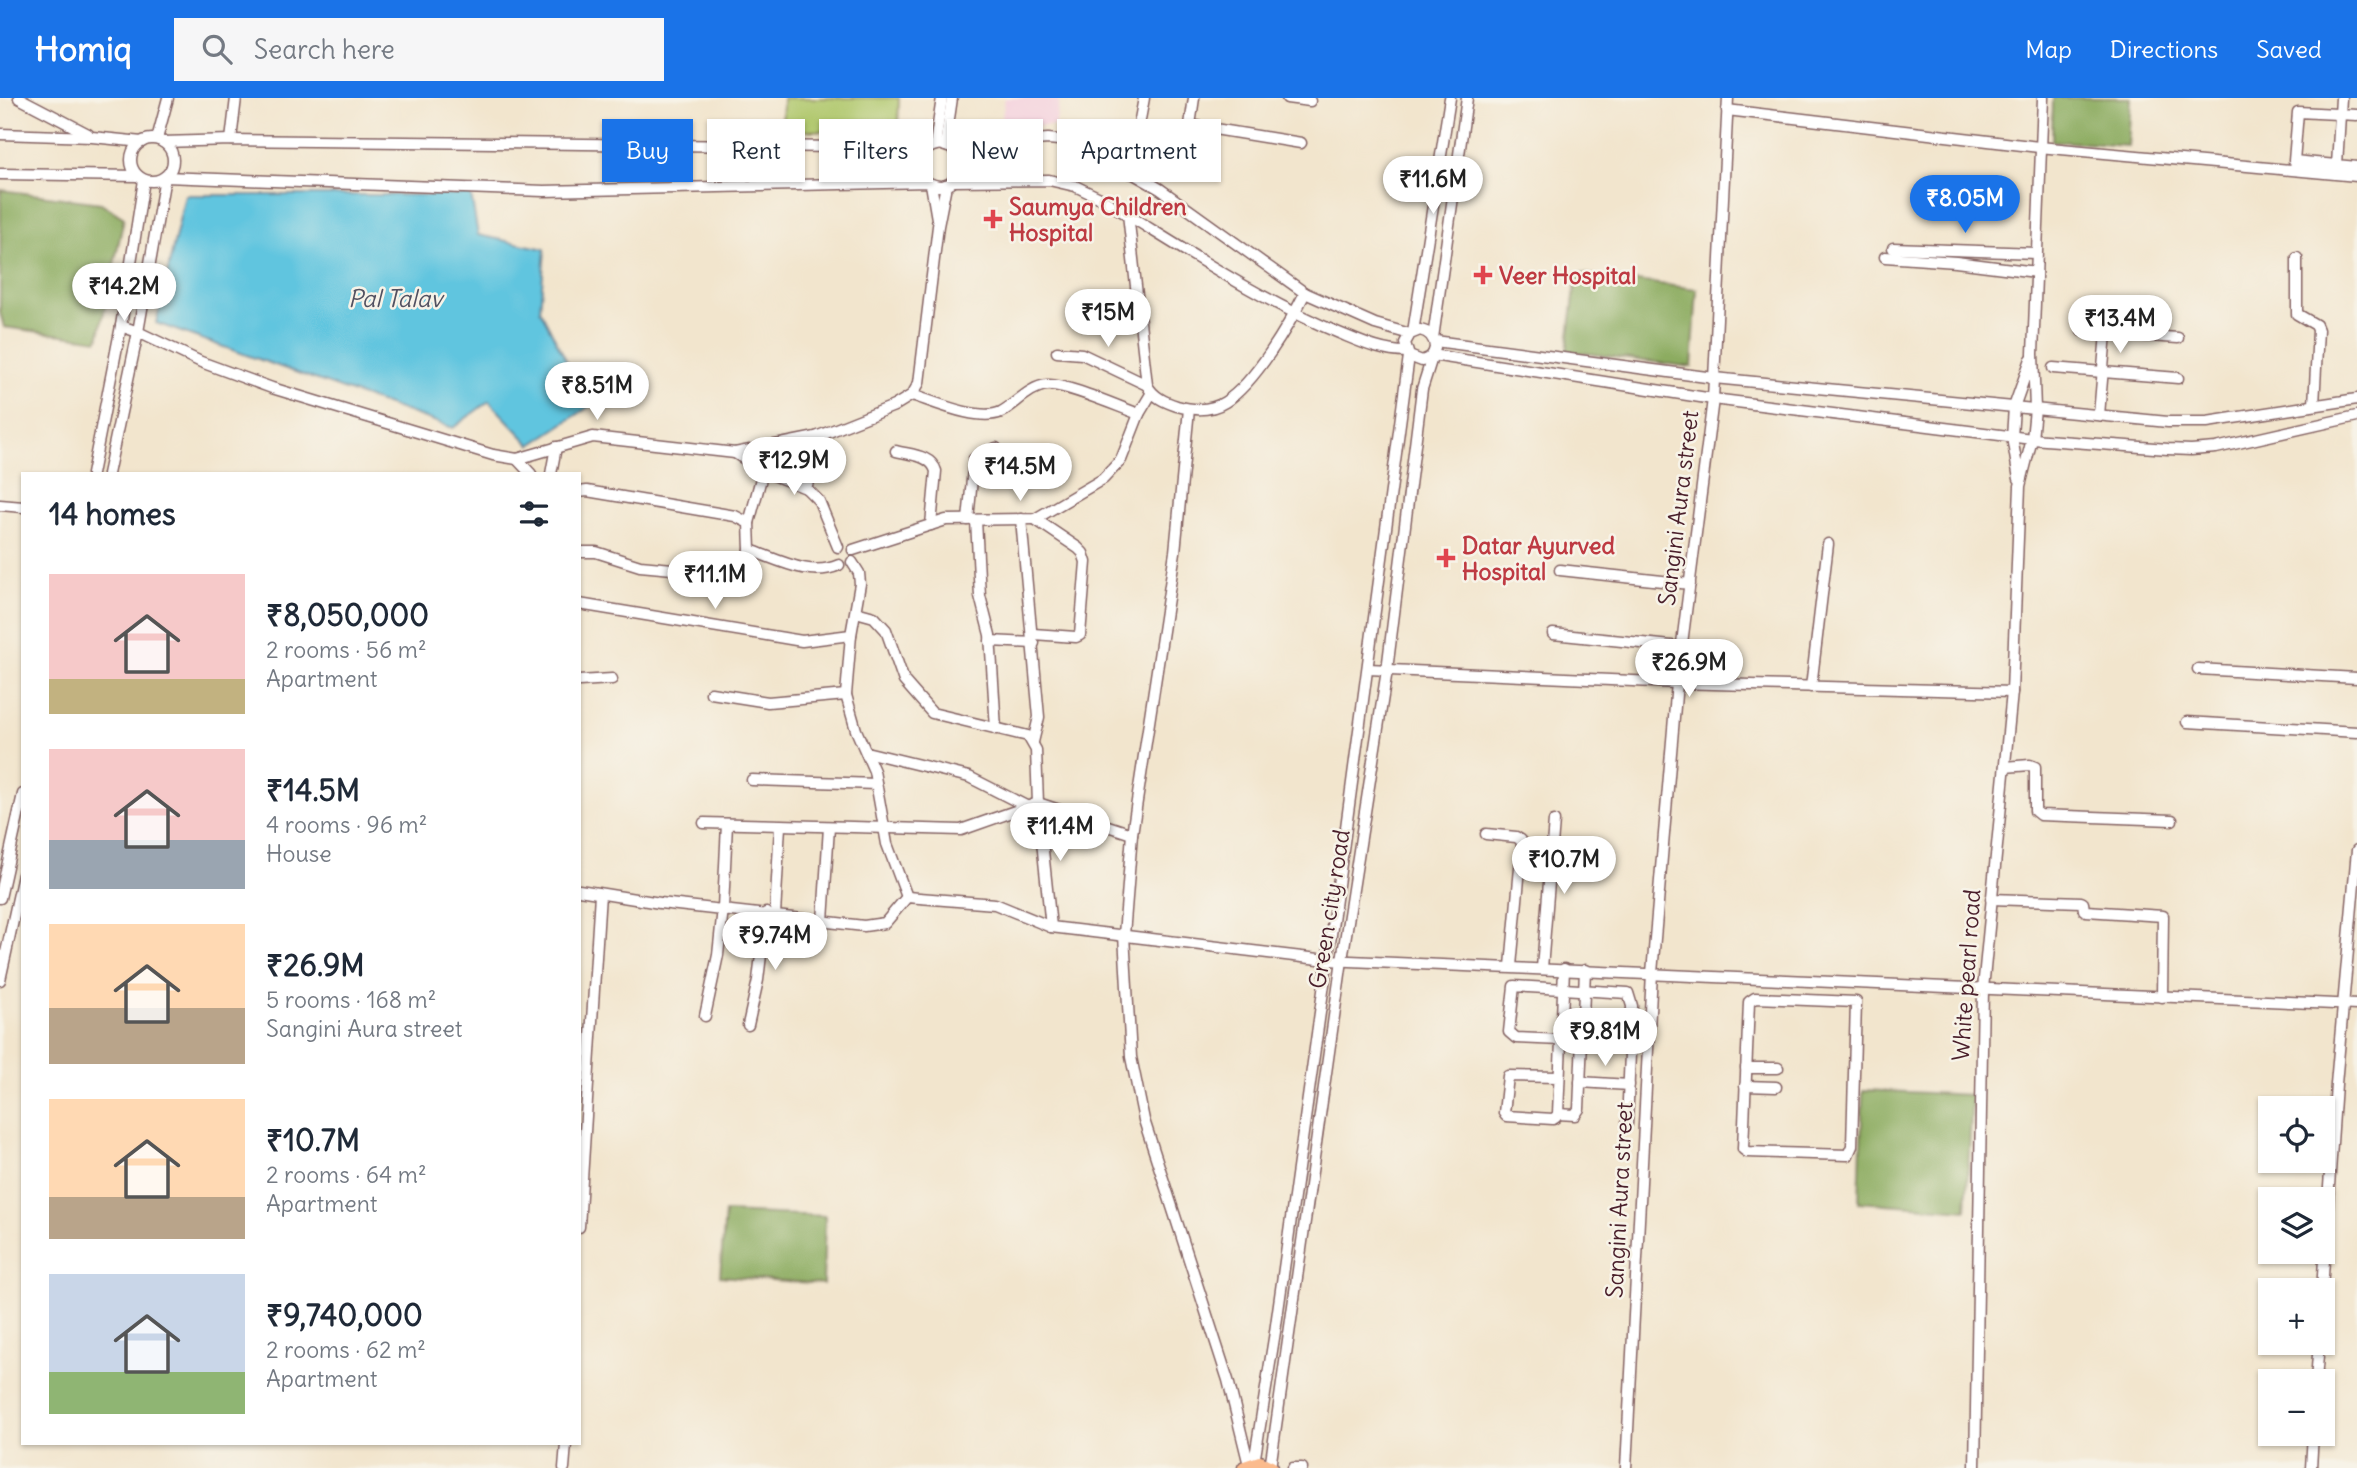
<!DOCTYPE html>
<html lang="en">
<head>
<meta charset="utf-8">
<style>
  body { margin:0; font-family:Delius,sans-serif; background:#f6f6f7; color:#1f2937; height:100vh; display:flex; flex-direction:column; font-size:26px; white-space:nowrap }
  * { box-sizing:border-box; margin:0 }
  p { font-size:23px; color:#747a83 }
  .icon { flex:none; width:38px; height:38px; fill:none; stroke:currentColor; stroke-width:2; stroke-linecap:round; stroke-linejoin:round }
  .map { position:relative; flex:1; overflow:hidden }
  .panel { position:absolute; left:21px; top:374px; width:560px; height:973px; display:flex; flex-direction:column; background:#fff; border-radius:0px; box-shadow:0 2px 5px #0004 }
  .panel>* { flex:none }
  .hud { position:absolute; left:602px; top:21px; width:665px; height:63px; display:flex; gap:14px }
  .fabs { position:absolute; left:2258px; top:998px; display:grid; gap:14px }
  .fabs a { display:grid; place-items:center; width:77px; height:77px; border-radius:0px; background:#fff; box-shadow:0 2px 5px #0004; font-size:35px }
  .price { position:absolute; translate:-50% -60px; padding:0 16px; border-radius:24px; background:#fff; color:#222; font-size:23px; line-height:46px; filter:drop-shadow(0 2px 4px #0008) }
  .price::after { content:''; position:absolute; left:50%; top:42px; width:21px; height:16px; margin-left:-10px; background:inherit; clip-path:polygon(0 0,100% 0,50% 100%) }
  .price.on { background:#1a73e8; color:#fff }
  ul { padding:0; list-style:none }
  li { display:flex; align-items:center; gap:21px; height:175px; padding:0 28px }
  li span { display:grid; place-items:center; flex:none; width:196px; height:140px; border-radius:0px; color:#555 }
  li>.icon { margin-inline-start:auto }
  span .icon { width:84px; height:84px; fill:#fffc; stroke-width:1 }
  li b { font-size:30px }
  h2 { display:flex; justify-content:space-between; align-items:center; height:84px; padding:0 28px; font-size:30px }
  .tag { padding:0 24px; border-radius:0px; background:#fff; box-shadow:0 2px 5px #0004; font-size:24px; line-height:63px }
  .tag.on { background:#1a73e8; color:#fff }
  header { display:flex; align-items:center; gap:42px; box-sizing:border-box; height:98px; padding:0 35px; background:#1a73e8; color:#fff }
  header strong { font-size:33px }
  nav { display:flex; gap:38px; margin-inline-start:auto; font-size:24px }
  .search { width:490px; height:63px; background:#f6f6f7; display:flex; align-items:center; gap:18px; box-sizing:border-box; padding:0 24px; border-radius:0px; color:#747a83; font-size:26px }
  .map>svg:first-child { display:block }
</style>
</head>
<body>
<header>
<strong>Homiq</strong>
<div class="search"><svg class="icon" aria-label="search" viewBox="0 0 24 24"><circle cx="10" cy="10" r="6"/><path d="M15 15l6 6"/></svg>Search here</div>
<nav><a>Map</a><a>Directions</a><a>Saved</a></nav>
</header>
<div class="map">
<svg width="2357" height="1370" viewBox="0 0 2357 1370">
  <rect width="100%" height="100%" fill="#f7f3e8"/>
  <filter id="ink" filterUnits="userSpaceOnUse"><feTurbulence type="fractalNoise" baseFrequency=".0143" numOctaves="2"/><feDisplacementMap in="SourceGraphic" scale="14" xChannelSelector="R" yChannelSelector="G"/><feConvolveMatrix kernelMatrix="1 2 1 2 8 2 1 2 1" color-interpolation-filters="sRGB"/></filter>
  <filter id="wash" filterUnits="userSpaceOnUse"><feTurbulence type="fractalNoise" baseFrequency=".00686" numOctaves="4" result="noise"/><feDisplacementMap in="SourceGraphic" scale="28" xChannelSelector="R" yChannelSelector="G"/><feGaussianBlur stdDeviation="1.57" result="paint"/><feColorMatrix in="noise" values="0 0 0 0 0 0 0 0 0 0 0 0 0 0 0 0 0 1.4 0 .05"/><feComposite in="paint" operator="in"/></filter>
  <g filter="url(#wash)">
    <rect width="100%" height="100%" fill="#f2e5cd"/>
    <polygon fill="#f4cfdd" points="1005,0 1060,0 1055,28 1001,27"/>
    <polygon fill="#b0c86d" stroke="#7d744c" stroke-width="2" points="783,0 899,0 898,32 782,33"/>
    <g fill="#8cac60" stroke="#6b6646" stroke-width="2">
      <polygon points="2053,0 2131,0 2128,48 2052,43"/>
      <polygon points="1,92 101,105 124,120 98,242 4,229 0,214"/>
      <polygon points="1577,175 1697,191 1692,269 1567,253"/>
      <polygon points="1863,992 1972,997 1966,1112 1859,1104"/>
      <polygon points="725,1114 825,1118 823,1186 720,1178"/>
    </g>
    <polygon fill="#61c5df" stroke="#567285" stroke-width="2" points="185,97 471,97 478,137 545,151 540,212 590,308 531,347 489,303 453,330 156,225"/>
  </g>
  <g filter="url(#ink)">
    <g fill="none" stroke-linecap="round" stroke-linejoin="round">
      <defs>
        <g id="minor">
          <polyline points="19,0 88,36"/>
          <polyline points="1194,0 1190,27 1301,45"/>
          <polyline points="1287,0 1310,3"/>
          <polyline points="1727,12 2039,49 2357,78"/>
          <polyline points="2357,17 2298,14 2294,63 2357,69"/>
          <polyline points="0,36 92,39 142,44"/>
          <circle cx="152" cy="62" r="21"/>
          <polyline points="157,41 168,0"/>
          <polyline points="231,42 236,0"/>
          <polyline points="163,44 231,42 929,50"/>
          <polyline points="935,47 942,0"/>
          <polyline points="945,48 952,0"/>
          <polyline points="948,49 1048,41 1069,43 1097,55 1160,91 1305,195 1375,226 1410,236"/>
          <polyline points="2337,67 2341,0"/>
          <polyline points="1130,75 1144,0"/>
          <polyline points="0,76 138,78"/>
          <path d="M952,83L1049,82L1075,88L1100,100C1178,147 1255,200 1339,235C1361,244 1382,254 1406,254"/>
          <polyline points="931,86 937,121"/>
          <path d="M1128,116L1147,287C1153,299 1165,304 1177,308C1192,312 1211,313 1225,304C1255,285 1289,227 1305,195"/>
          <polyline points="1893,150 2036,155"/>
          <polyline points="1885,159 1956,164 2036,174"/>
          <polyline points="2297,160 2297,216 2316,227 2318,232 2314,307"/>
          <polyline points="121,228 138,234 201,264 272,290 493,357 517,361 593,339 735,355 816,339 894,308 912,297 919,285 938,128 946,87"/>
          <polyline points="2082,233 2106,235"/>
          <polyline points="1413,234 1450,0"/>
          <polyline points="1433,240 1467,0"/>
          <polyline points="1435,243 1714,280 2168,324 2207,324 2357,301"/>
          <polyline points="1057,254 1082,256 1147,287"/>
          <polyline points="1432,257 1713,301 2032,341 2168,351 2191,352 2216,350 2357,318"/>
          <polyline points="2053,270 2178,280"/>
          <path d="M912,297C934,304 979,324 1001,314C1016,306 1029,289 1047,287C1065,285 1119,309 1139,316"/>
          <polyline points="1189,311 1175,454 1132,736 1124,837 1131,959 1144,1022 1228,1282 1249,1367"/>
          <polyline points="2099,317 2106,235 2178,240"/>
          <polyline points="816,339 811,375 806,390 819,403 838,449"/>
          <path d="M896,353C911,357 931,357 936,373L931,427"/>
          <polyline points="735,355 763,373 806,390"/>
          <polyline points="517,361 531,376"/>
          <polyline points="92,376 121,228 144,82"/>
          <path d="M108,376L138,234L165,79L544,93L927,84C967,105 969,36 933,48C916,54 917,73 927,84"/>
          <polyline points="551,376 556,349"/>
          <polyline points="2019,381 2012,339 2014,309 2031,261"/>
          <polyline points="579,394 587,393 735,418 749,425 750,452 744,466 727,476 640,468 596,454 579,454"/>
          <polyline points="0,407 23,409"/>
          <polyline points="1021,421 1039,619 1033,644"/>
          <polyline points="968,422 974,361 996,350"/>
          <polyline points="976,422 980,498 990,537 996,631"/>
          <polyline points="749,425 763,373"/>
          <path d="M750,452C779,462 810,480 839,467"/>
          <polyline points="853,452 946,422 1035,421 1103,381 1121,362 1139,316 1151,296"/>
          <polyline points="852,464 859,475 860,486 851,537 846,597 856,632 874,673 887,746 907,799"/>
          <polyline points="1560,472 1690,486"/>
          <polyline points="579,506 802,543 851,537"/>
          <polyline points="856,514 874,519 886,532 904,583 932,615 1028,638 1036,652 1038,705 1051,829"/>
          <polyline points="1033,536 1076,539 1080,537 1086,464 1083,455 1078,450 1035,421"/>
          <polyline points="1553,536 1681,549"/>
          <polyline points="990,543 1034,545"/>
          <polyline points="1368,571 1677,585 2012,594"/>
          <polyline points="2198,571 2357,580"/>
          <polyline points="579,583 612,581"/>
          <polyline points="1811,589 1828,446"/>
          <polyline points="711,595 768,604 846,597"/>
          <polyline points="2187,624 2357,634"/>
          <polyline points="866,654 969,679 1028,709"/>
          <polyline points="2005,669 2030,667 2035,669 2035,713 2040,717 2172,722"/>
          <polyline points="752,682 876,686"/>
          <polyline points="704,725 961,732 1038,705 1132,736"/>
          <polyline points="1486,736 1516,739 1521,742 1522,748 1511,868"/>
          <polyline points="579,792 660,805 864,828 885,825 907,799 995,806 1051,829 1327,862 2357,907"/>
          <polyline points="0,800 23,696"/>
          <polyline points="1991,801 2081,804 2083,805 2084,812 2086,813 2163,818 2162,899"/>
          <polyline points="775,817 780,728"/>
          <polyline points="823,823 829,729"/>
          <polyline points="1542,870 1554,723"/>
          <polyline points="0,882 23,777"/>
          <polygon points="1755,900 1856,904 1852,1048 1848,1057 1747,1054 1743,1051 1749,904"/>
          <polyline points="705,918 718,857 723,810 727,726"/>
          <polyline points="748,927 758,882 766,815"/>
          <polyline points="1582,935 1631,938"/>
          <polyline points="1561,942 1516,940 1509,934 1514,888 1628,895 1632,908 1627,1026"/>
          <polyline points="1746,970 1778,970"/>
          <polyline points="1559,979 1508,978 1504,1015 1506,1018 1553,1021 1556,1019 1558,1016 1564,871"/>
          <polyline points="1580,984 1629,987"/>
          <polyline points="1745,988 1776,989"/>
          <polyline points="1558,1016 1575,1017 1579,1011 1585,872"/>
          <polyline points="579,1129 600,796"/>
          <polyline points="2322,1192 2336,986 2357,752"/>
          <polyline points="2316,1283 2319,1244"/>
          <polyline points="1254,1365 1275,1234 1345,737 1409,258"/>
          <polyline points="564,1370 566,1346"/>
          <path d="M1270,1370L1342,862L1387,572L1422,291L1435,250C1435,240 1430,234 1420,232L1410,236L1405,245L1409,258L1422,263L1431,259"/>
          <polyline points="1293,1370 1302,1370"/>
          <polyline points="1626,1370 1652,875 1677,585 1713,301 1728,0"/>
          <polyline points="1975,1370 1983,891 2012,594 2020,388 2032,341 2035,311 2033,256 2043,0"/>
          <polyline points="2311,1370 2313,1335"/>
        </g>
        <polyline id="major" points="1245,1370 1260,1365 1271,1370"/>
      </defs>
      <use href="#minor" stroke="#856464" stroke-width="13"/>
      <use href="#major" stroke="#856464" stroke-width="17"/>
      <use href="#minor" stroke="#fff" stroke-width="10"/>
      <use href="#major" stroke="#fbbb8d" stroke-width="14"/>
    </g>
  </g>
  <g fill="#e0444e" stroke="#f7f3e8" stroke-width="2.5">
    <path d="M989.5 110.5h7v7h7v7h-7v7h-7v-7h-7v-7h7z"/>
    <path d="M1479.5 166.5h7v7h7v7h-7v7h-7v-7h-7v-7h7z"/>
    <path d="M1442.5 449.5h7v7h7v7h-7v7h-7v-7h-7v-7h7z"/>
  </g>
  <g text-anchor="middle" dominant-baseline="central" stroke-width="5" stroke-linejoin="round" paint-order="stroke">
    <g font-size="23" font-weight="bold" fill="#be3a42" stroke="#f7f3e8" text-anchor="start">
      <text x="1009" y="108">Saumya Children<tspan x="1009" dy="26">Hospital</tspan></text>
      <text x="1499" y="177">Veer Hospital</text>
      <text x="1462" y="447">Datar Ayurved<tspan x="1462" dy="26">Hospital</tspan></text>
    </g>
    <g font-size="23" fill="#4a1f2b" stroke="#f7f3e8">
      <text transform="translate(1678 410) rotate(-83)">Sangini Aura street</text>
      <text transform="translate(1329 811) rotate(-81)">Green city road</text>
      <text transform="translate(1966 877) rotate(-86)">White pearl road</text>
      <text transform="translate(1619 1102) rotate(-87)">Sangini Aura street</text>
    </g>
    <g font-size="24" font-style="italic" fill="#515161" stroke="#f7f3e8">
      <text x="395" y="200">Pal Talav</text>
    </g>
  </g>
</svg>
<div class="fabs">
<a><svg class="icon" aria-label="locate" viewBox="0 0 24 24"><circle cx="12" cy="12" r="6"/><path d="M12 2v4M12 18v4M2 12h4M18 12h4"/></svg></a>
<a><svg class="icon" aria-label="layers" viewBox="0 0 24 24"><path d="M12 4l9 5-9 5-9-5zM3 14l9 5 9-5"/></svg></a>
<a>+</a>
<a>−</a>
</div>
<b class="price" style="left:1433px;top:118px">₹11.6M</b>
<b class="price on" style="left:1965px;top:137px">₹8.05M</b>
<b class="price" style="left:124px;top:225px">₹14.2M</b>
<b class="price" style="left:1108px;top:251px">₹15M</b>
<b class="price" style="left:2120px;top:257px">₹13.4M</b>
<b class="price" style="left:597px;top:324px">₹8.51M</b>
<b class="price" style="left:794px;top:399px">₹12.9M</b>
<b class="price" style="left:1020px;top:405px">₹14.5M</b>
<b class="price" style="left:715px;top:513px">₹11.1M</b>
<b class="price" style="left:1689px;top:601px">₹26.9M</b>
<b class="price" style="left:1060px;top:765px">₹11.4M</b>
<b class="price" style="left:1564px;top:798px">₹10.7M</b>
<b class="price" style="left:775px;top:874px">₹9.74M</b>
<b class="price" style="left:1605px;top:970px">₹9.81M</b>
<div class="hud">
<a class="tag on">Buy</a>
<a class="tag">Rent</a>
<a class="tag">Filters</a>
<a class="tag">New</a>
<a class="tag">Apartment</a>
</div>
<section class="panel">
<h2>14 homes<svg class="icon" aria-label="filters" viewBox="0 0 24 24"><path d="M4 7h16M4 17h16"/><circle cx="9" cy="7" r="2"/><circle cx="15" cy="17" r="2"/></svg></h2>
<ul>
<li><span style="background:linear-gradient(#f6c9c9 75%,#c2b280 0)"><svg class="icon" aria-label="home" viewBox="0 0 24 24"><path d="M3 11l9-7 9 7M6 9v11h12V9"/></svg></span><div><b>₹8,050,000</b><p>2 rooms · 56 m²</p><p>Apartment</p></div></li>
<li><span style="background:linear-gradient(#f6c9c9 65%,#9aa5b1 0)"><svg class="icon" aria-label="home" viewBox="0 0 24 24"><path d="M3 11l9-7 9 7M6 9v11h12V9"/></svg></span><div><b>₹14.5M</b><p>4 rooms · 96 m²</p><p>House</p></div></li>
<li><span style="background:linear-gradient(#ffd9b3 60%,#b9a48a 0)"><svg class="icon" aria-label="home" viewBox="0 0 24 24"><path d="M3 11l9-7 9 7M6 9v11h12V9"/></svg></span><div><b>₹26.9M</b><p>5 rooms · 168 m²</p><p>Sangini Aura street</p></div></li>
<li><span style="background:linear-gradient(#ffd9b3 70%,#b9a48a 0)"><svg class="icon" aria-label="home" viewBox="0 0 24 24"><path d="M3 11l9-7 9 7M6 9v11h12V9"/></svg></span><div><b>₹10.7M</b><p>2 rooms · 64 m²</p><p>Apartment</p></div></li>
<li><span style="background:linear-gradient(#c9d6e8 70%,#8fb573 0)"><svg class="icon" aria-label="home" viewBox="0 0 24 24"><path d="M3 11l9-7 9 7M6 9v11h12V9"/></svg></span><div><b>₹9,740,000</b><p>2 rooms · 62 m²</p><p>Apartment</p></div></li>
</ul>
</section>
</div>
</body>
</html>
